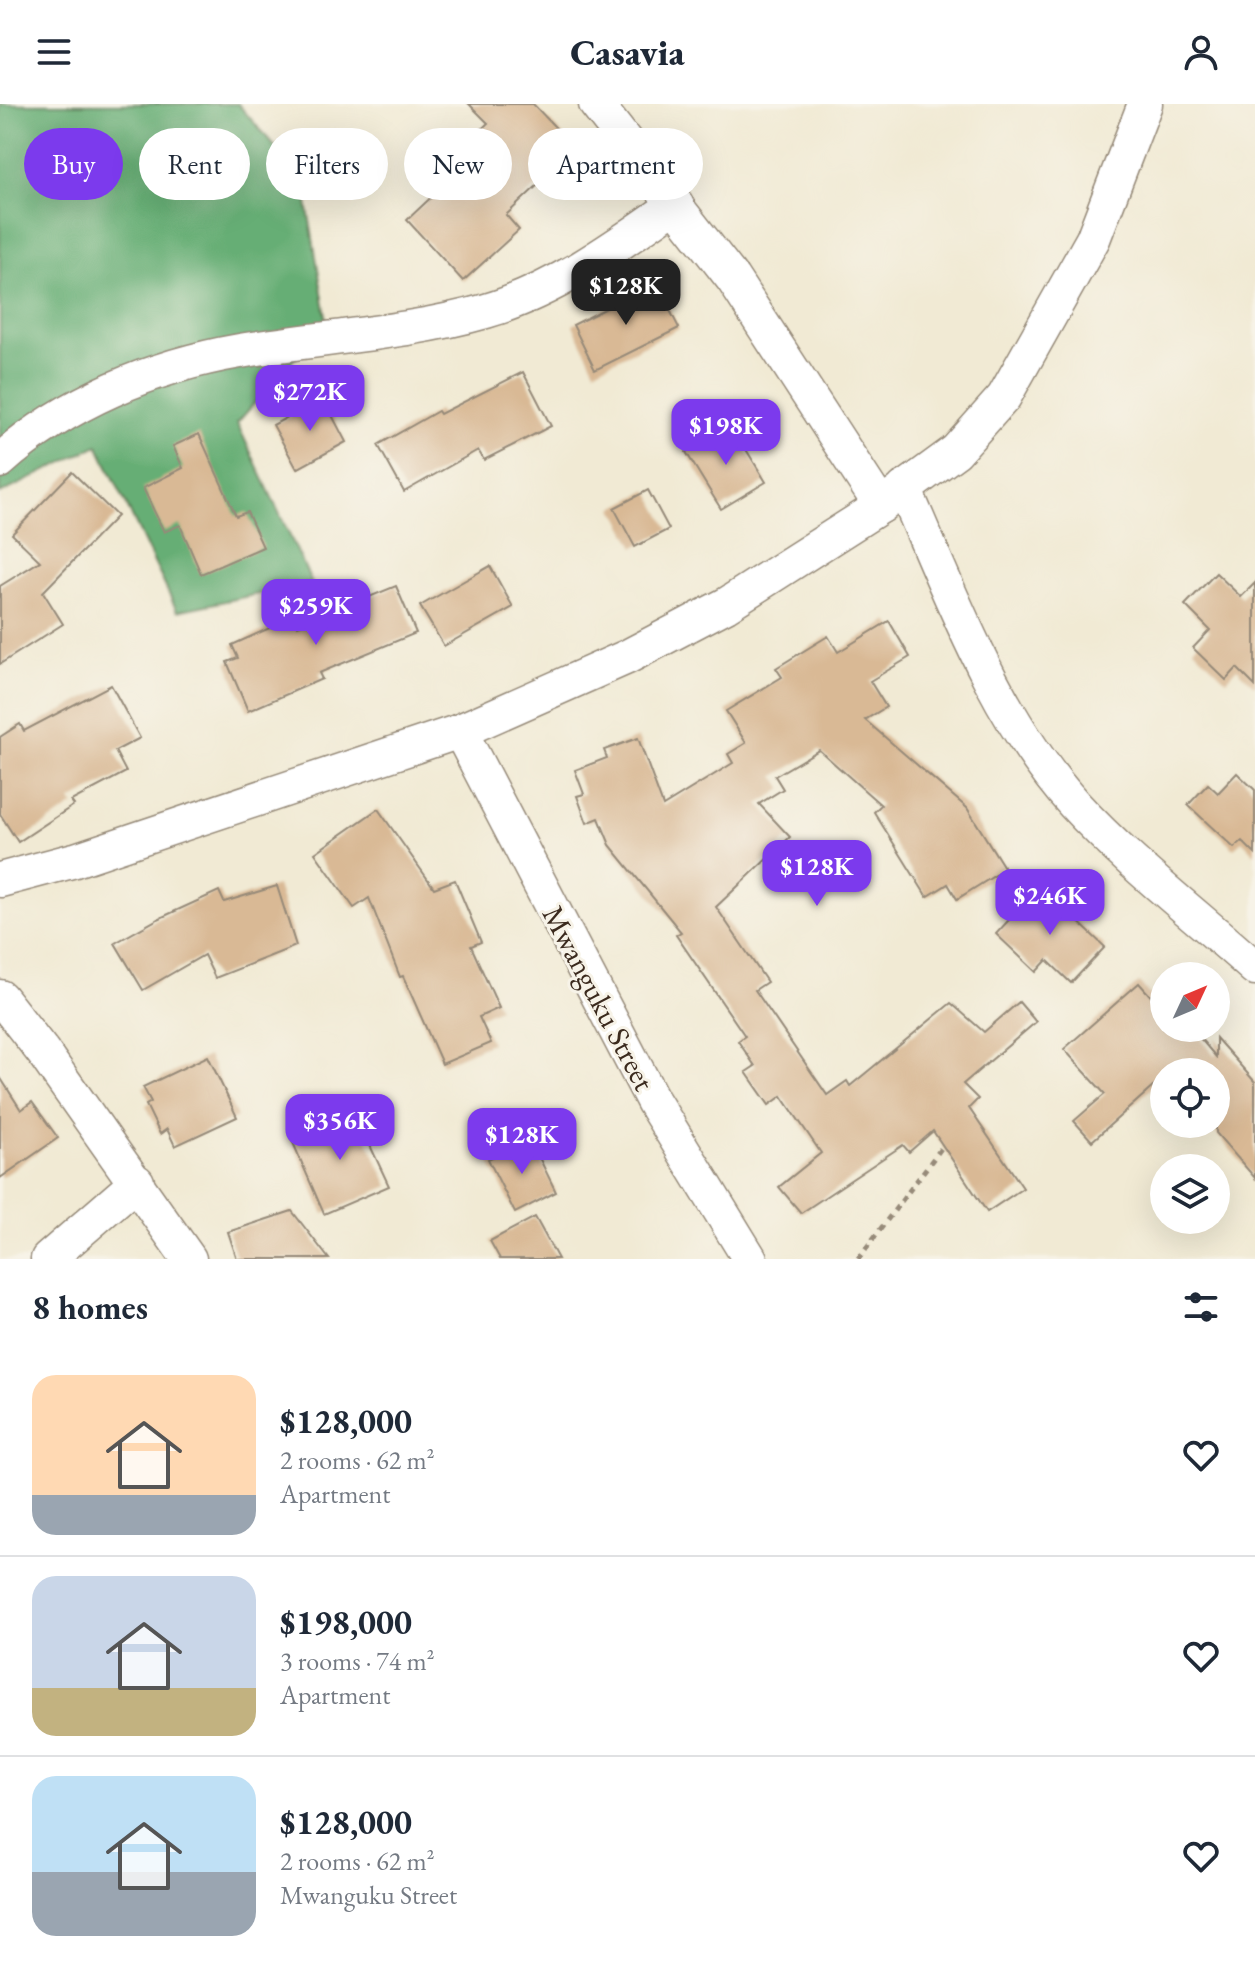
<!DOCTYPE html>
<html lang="en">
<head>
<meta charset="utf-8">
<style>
  body { margin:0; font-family:"EB Garamond",serif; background:#f6f6f7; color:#1f2937; height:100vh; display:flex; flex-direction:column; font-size:30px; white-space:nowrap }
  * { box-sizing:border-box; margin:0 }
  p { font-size:26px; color:#747a83 }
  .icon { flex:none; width:44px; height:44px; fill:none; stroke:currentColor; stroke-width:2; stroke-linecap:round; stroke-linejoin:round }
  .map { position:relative; height:1155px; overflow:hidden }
  .drawer { display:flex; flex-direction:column; background:#fff; flex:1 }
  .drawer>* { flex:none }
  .hud { position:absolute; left:24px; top:24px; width:800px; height:72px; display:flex; gap:16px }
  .needle { width:52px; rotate:46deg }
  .controls { position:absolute; left:1150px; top:858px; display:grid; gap:16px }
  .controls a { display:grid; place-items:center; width:80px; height:80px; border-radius:50%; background:#fff; box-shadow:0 8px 32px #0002; font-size:40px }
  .price { position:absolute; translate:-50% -68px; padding:0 18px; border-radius:16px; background:#7c3aed; color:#fff; font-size:26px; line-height:52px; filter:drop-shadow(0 2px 4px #0008) }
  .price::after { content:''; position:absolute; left:50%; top:48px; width:24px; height:18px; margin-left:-12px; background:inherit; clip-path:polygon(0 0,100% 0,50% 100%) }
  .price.on { background:#222; color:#fff }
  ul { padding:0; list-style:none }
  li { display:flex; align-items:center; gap:24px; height:200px; padding:0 32px }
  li+li { border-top:2px solid #e0e1e3 }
  li span { display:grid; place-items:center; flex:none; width:224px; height:160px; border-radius:24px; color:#555 }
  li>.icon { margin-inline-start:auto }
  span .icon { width:96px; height:96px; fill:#fffc; stroke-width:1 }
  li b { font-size:34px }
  h2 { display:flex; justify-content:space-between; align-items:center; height:96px; padding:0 32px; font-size:34px }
  .tag { padding:0 28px; border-radius:36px; background:#fff; box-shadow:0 8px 32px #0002; font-size:28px; line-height:72px }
  .tag.on { background:#7c3aed; color:#fff }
  header { display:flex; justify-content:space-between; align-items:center; height:104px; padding:0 32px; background:#fff; font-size:36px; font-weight:800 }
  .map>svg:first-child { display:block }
</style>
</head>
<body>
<header><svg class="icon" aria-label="menu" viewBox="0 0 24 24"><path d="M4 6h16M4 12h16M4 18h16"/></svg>Casavia<svg class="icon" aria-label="person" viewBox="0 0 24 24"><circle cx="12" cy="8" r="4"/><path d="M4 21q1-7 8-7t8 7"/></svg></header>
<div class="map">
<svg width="1255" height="1155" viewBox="0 0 1255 1155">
  <rect width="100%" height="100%" fill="#f7f3e8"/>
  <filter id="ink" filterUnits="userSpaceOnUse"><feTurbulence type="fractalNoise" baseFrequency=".0125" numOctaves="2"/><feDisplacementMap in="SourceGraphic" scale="16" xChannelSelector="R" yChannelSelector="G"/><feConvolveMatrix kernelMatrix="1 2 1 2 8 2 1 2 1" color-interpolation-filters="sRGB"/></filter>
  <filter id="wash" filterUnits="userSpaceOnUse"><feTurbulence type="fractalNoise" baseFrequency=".006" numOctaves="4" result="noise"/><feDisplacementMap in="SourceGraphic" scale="32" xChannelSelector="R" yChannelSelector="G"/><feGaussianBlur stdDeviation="1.8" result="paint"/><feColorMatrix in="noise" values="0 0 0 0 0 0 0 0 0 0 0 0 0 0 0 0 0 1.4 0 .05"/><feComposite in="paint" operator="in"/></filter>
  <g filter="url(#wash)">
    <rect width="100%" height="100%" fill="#f1ead4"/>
    <polygon fill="#66ae74" stroke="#506c49" stroke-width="2" points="0,0 238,0 303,75 327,218 237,319 312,479 177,507 98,341 0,390"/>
    <g id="blocks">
      <g fill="#d9b995">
        <polygon points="469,0 533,0 576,45 506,111 519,126 463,177 407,116 474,53 464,42 488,19"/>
        <polygon points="656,179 679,224 595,266 573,221"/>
        <polygon points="523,268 551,322 484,356 478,346 404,388 378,341 438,307 440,310"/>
        <polygon points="323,294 346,338 297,365 273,321"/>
        <polygon points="731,321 766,378 721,405 686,348"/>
        <polygon points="199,330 236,412 247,408 263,443 201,470 180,421 164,428 143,384 183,364 173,342"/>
        <polygon points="72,368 117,412 43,488 63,520 0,560 0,482 40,457 12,430"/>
        <polygon points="648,386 669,425 635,443 614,404"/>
        <polygon points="490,462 513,503 444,542 420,502"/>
        <polygon points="1216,469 1241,493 1255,479 1255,582 1237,564 1226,576 1193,544 1210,526 1185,501"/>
        <polygon points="396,482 416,529 319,569 322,575 248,607 227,558 238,554 232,541 294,513 298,522"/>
        <polygon points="889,517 910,553 870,577 886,603 865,616 967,704 1005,765 957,795 948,780 927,793 874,708 881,701 819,646 775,672 783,685 759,700 790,733 716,803 767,878 755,886 827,991 847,977 850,982 951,899 984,928 1019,898 1036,918 963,980 978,995 969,1004 1023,1084 987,1108 933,1027 909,1048 903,1041 801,1109 779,1083 821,1049 782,992 769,1001 746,968 755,962 738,937 745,932 676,831 681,828 610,741 599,714 587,719 577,692 584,690 575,666 607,654 604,646 638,634 663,702 733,659 728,650 746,639 726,607 782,573 776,564 828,532 838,548"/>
        <polygon points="111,581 140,634 115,647 126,668 71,697 74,701 18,738 0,710 0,633 20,620 24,627"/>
        <polygon points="1237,669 1255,686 1255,750 1242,737 1234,744 1188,701 1208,680 1218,689"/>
        <polygon points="378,705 434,784 455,776 481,838 471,842 499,904 479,913 491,939 442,960 403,872 400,873 369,794 354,804 315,749"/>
        <polygon points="277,782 296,842 215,874 204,851 143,886 115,839 158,815 219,787 224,798"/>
        <polygon points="1040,782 1105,843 1071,879 1047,856 1036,868 996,830"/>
        <polygon points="1139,879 1164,907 1164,924 1179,924 1187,933 1194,927 1216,953 1216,934 1255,978 1255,1074 1216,1029 1216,968 1164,968 1164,973 1092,1037 1074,1017 1105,990 1064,945"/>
        <polygon points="208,952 237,1013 175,1042 167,1025 160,1030 146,1001 151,998 143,983"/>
        <polygon points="0,973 21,1006 32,998 58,1034 0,1074"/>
        <polygon points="354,1007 389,1082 324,1110 291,1034"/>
        <polygon points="530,1035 556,1088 515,1109 488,1055"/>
        <polygon points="292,1107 329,1155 237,1155 228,1128"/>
        <polygon points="535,1113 558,1155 500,1155 490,1137"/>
      </g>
    </g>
  </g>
  <g filter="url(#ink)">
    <use href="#blocks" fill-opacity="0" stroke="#968a79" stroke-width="2"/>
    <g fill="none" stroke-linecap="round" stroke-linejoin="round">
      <defs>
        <g id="minor">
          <polyline points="596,0 733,175 881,402"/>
          <path d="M0,357C66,298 153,262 240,247C322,233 406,230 486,207C555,187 618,141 676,100"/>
          <path d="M904,384C951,491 995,612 1074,700C1128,759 1195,810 1255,864"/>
          <polyline points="460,627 653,997 750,1155"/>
          <polyline points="0,776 75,756 460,627 627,553 726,501 881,402 956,347 1004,293 1093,135 1145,0"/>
          <polyline points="0,893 43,948 189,1155"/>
          <polyline points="48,1155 137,1078"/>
        </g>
      </defs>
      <use href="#minor" stroke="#968a79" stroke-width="37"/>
      <polyline stroke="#968a79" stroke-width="5" stroke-dasharray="6 6" stroke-linecap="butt" points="858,1155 942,1043"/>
      <use href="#minor" stroke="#fff" stroke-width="34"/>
    </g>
  </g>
  <g text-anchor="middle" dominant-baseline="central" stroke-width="6" stroke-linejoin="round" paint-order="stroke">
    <g font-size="30" fill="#3b2a1e" stroke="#f7f3e8">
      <text transform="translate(599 894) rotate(62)">Mwanguku Street</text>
    </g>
  </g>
</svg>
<div class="controls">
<a><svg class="needle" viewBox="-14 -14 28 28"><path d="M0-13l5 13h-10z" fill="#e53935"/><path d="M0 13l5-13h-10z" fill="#747a83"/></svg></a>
<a><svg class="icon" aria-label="locate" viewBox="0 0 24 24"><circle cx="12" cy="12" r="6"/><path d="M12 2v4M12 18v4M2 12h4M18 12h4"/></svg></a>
<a><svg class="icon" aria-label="layers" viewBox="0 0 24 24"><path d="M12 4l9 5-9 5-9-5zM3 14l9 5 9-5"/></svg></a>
</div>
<b class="price on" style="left:626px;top:223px">$128K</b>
<b class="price" style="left:310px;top:329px">$272K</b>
<b class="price" style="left:726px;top:363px">$198K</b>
<b class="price" style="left:316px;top:543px">$259K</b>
<b class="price" style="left:817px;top:804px">$128K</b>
<b class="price" style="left:1050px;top:833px">$246K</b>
<b class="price" style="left:340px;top:1058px">$356K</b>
<b class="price" style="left:522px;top:1072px">$128K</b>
<div class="hud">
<a class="tag on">Buy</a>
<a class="tag">Rent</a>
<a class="tag">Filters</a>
<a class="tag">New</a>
<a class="tag">Apartment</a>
</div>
</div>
<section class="drawer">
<h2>8 homes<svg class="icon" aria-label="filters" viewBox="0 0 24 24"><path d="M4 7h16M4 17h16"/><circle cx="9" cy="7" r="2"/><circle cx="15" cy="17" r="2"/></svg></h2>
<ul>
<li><span style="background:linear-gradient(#ffd9b3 75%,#9aa5b1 0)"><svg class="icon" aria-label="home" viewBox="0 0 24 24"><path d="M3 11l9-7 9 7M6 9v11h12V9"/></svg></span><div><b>$128,000</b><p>2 rooms · 62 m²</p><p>Apartment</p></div><svg class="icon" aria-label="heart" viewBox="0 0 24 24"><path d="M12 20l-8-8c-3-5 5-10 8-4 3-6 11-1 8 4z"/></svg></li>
<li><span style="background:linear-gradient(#c9d6e8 70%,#c2b280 0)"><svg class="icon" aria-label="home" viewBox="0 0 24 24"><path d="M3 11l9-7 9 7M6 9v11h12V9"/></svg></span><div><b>$198,000</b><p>3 rooms · 74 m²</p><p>Apartment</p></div><svg class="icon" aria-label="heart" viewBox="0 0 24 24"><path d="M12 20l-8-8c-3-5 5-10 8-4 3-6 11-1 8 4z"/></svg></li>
<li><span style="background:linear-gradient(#bfe0f5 60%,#9aa5b1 0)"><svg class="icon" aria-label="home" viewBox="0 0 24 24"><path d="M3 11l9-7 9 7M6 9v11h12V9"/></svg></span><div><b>$128,000</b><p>2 rooms · 62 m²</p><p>Mwanguku Street</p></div><svg class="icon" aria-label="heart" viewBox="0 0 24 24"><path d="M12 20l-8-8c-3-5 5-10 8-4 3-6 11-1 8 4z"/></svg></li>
</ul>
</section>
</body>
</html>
